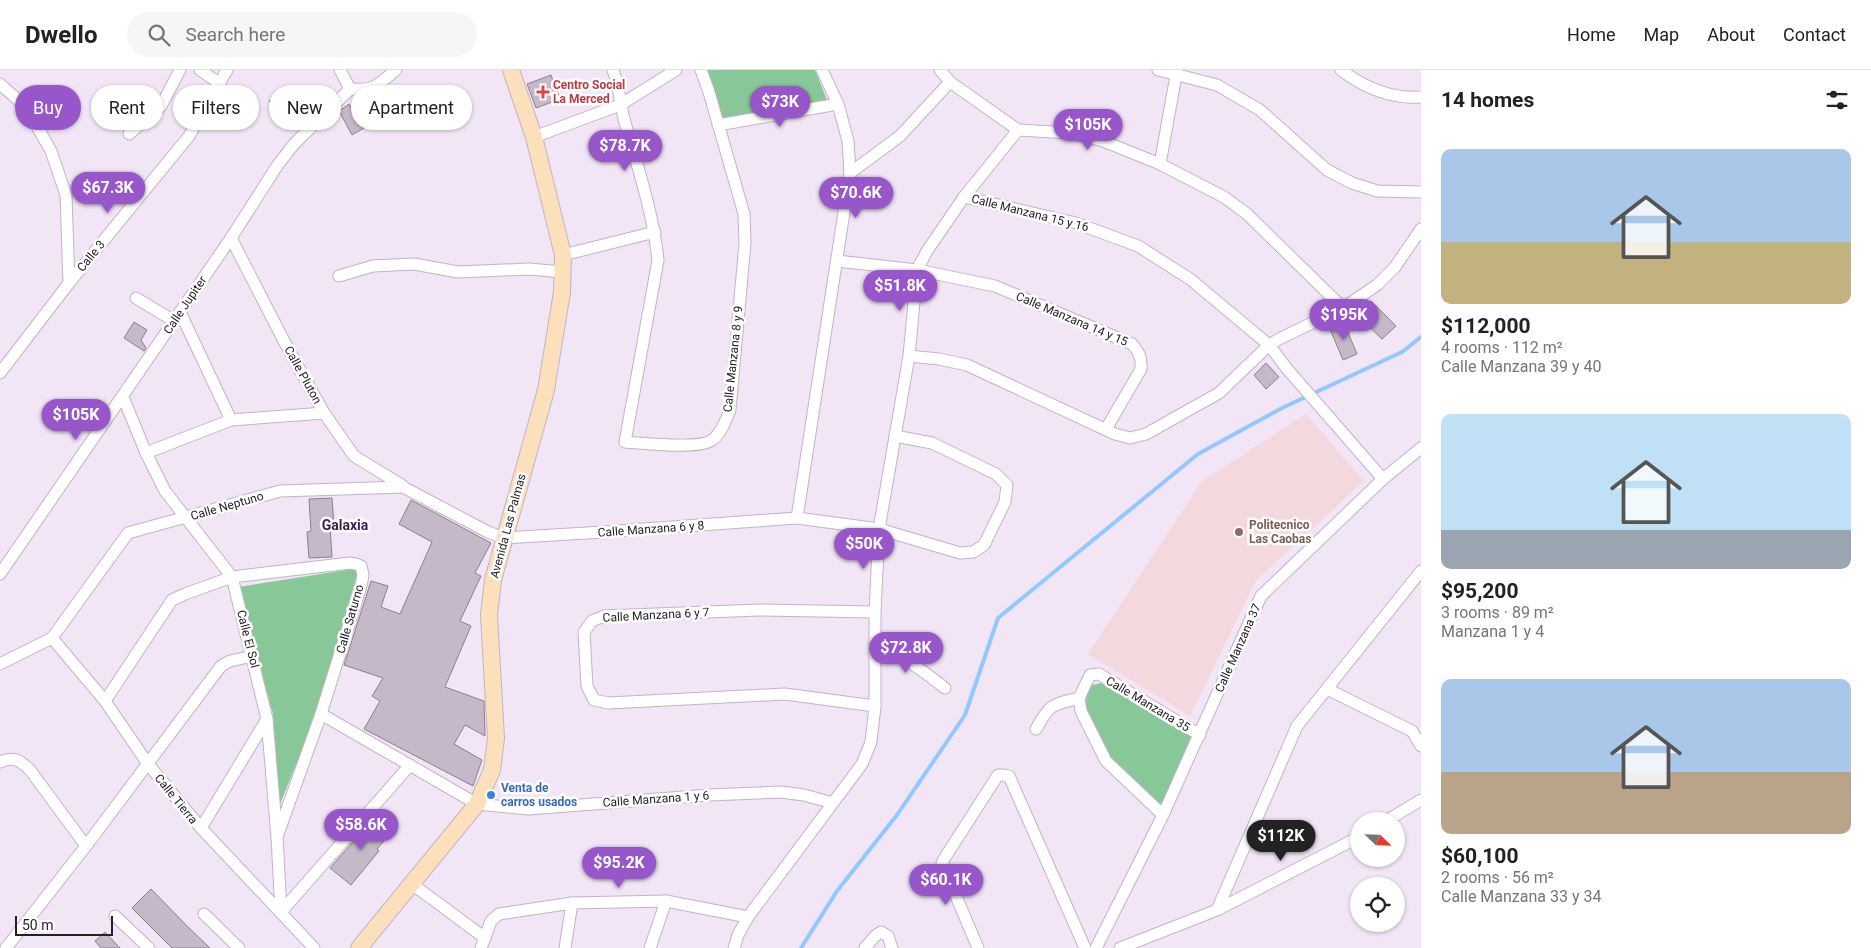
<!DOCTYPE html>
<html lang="en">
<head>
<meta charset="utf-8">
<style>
  body { margin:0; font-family:Roboto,sans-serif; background:#f6f6f6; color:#222; height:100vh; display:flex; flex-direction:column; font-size:19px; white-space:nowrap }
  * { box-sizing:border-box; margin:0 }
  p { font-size:16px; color:#767676 }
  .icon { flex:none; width:28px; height:28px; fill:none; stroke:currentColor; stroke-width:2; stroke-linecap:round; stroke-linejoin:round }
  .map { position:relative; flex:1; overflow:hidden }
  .sheet { display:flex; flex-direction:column; background:#fff; width:450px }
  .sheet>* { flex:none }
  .top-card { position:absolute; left:15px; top:15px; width:475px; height:45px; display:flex; gap:10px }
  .needle { width:32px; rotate:113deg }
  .controls { position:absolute; left:1350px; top:742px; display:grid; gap:10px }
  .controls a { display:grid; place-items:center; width:55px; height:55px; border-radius:50%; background:#fff; box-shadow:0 1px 4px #0004; font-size:25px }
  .scale { position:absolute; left:15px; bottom:12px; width:98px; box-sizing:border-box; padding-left:5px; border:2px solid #262127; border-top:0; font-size:14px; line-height:18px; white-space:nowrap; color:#262127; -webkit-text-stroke:4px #fff; paint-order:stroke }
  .price { position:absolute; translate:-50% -42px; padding:0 11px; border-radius:18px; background:#9856cb; color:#fff; font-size:16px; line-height:32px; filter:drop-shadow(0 1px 2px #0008) }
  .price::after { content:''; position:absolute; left:50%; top:30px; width:15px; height:11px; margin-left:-8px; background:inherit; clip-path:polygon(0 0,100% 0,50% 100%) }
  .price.on { background:#222; color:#fff }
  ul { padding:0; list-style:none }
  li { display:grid; align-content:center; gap:10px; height:265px; padding:0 20px }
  li span { display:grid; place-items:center; height:155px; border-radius:10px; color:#555 }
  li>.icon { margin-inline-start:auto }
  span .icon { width:90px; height:90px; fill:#fffc; stroke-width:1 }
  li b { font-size:21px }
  h2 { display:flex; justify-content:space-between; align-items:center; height:60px; padding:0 20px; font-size:21px }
  .chip { padding:0 18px; border-radius:22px; background:#fff; box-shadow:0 1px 4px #0004; font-size:18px; line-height:45px }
  .chip.on { background:#9856cb; color:#fff }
  header { display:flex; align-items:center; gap:30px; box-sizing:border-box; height:70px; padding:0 25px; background:#fff; border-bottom:1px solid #e0e0e0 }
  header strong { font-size:24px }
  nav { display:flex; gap:28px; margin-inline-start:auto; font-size:18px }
  .search { width:350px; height:45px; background:#f6f6f6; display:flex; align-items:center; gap:12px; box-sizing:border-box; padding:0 18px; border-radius:28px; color:#767676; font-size:19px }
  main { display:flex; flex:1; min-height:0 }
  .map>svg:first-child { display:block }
</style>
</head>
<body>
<header>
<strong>Dwello</strong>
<div class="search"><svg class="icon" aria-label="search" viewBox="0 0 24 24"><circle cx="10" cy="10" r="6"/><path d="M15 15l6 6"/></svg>Search here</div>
<nav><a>Home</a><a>Map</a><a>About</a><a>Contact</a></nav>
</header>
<main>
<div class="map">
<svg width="1421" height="878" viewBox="0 0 1421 878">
  <rect width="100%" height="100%" fill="#f2e5f6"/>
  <polygon fill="#f3d8dd" points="1306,344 1364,411 1255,512 1190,646 1088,584 1202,411"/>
  <g fill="#88c898">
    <polygon points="705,0 815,0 827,30 719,51"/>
    <polygon points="359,498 317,643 278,739 273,644 238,517"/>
    <polygon points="1101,613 1193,668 1162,736 1109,691 1085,639 1088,616"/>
  </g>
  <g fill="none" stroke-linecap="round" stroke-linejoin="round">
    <polyline stroke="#92c8fe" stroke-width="4" points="801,878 837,821 897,745 965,645 998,548 1198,384 1282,338 1402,282 1421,267"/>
  </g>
  <g fill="#c5b8c9" stroke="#8c7f8f">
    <polygon points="551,5 560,29 536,38 527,14"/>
    <polygon points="282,20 307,49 295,60 269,31"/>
    <polygon points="349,34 364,58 352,65 339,41"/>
    <polygon points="1371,231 1396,256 1382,269 1357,245"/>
    <polygon points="134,252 147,260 141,270 146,278 144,281 124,268"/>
    <polygon points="1344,253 1357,284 1343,290 1330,259"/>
    <polygon points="1266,293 1279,307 1266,319 1254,305"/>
    <polygon points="332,428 334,456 330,456 332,487 309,488 307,462 311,461 309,429"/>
    <polygon points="411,430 491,473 475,503 481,506 460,551 471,556 445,617 484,631 485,666 465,655 454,674 482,690 473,716 364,659 380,631 372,626 383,608 344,595 371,511 388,516 381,537 400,544 432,472 399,454"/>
    <polygon points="375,747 392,761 377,779 379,781 351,815 330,798"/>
    <polygon points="151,819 189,858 210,878 172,878 132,838"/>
    <polygon points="105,862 120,878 101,878 95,871"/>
  </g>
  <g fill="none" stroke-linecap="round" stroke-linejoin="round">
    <defs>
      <g id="street">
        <polyline points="200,0 219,13"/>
        <polyline points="340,0 350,19"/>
        <path d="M613,0C619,16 620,32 624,49C637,95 653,142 658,190L625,372C644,373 699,380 712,370C721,364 726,350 730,340L745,173L744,144L709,22L701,0"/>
        <polyline points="940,0 950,12 1018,60"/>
        <polyline points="1158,0 1217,15 1260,40 1327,100 1352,113 1377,121 1421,122"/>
        <path d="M1341,0C1365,18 1391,29 1421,27"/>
        <polyline points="0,14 26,37 51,81 66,125 69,213"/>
        <polyline points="718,55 838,34"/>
        <polyline points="1018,60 1070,63 1103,71 1160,94 1224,127 1247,144 1343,238"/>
        <polyline points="129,64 161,36 180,0"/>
        <polyline points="534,67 620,35 676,0"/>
        <polyline points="1160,94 1177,0"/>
        <polyline points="850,103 900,66 950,12"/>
        <polyline points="964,127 1076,153 1138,176 1190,209 1269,275 1288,300 1383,409"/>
        <polyline points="231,168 285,273 324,343 354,386 403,416"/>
        <polyline points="563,185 655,162"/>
        <path d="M837,191L917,200L995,216L1132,274C1139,282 1142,288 1141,299L1106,359"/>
        <polyline points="339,206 373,196 414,194 458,202 529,199 562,202"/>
        <polyline points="136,228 174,251"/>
        <polyline points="180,242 231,350"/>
        <polyline points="909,286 939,289 967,295 1115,364 1130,368 1146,364 1219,323 1269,275 1281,268 1343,238 1377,215 1395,197 1421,159"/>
        <polyline points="0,303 69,213 189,66 227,0"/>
        <polyline points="123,327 146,383 165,421 232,507 267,649 277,767 281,842"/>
        <polyline points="146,383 231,350 324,343"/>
        <polyline points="797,448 850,103 848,71 838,34 822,0"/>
        <path d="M0,504L231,168L277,96L294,74L350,19C375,21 377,15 396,0"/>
        <polyline points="52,568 105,631 148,694 201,758 314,878"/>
        <path d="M875,575C905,587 919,598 945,618"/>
        <polyline points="0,594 52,568 128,463 280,421 403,417 488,462 504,468 603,462 797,448 879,459 960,483 973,482 984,475 1005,432 1007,415 996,404 932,373 895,366"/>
        <polyline points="1327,619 1412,661 1421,676"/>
        <polyline points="105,631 172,530 185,524 232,507 350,493 356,494 361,496 363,505 361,516 321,644 277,767"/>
        <polyline points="875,636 785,624 608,633 594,630 587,616 584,562 592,551 604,546 759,540 875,542"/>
        <polyline points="321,644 477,734 529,739 709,725 781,722 804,725 833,733"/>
        <path d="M1036,659C1050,634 1051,635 1079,628"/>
        <path d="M0,692C13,686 20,690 30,700L86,776"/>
        <polyline points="1163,745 1106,691 1081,641 1079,628 1090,605 1099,604 1200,665"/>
        <polyline points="1386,751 1421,730"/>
        <polyline points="201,758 267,649"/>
        <polyline points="412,814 485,868"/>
        <polyline points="1217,840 1297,656 1421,501"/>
        <polyline points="281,842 410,695"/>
        <polyline points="204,844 239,878"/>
        <polyline points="115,846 149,878"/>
        <polyline points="6,878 86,776 221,596 230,591 253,586"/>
        <polyline points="481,878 491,851 499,844 572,833 666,831 748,847"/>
        <polyline points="565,878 572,833"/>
        <polyline points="650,878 666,831"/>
        <polyline points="734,878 738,865 748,847 862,694 871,672 875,636 875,542 879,459 909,286 917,200 927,181 964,127 1018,60"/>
        <polyline points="865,878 875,866 881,862 888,866 892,878"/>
        <polyline points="978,878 942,793 944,789 998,705 1004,705 1009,706 1085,878"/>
        <polyline points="1096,878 1163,745 1261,526 1383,409 1421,378"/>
        <polyline points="1120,878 1217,840 1359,767"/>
      </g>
      <polyline id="secondary" points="359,878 477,734 492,700 496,668 489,545 493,510 546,320 562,222 563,185 534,67 511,0"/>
    </defs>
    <use href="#street" stroke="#c1b4c4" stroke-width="13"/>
    <use href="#secondary" stroke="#c1b4c4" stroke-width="18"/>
    <use href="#street" stroke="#fff" stroke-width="11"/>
    <use href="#secondary" stroke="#fce0bc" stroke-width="16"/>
  </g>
  <path fill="#e0444e" stroke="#fff" stroke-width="2" d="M540.5 14.5h5v5h5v5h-5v5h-5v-5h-5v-5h5z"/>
  <circle fill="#8d6e63" stroke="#fff" stroke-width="2" cx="1239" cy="462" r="5"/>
  <circle fill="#3f7fe0" stroke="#fff" stroke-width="2" cx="491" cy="725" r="5"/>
  <g text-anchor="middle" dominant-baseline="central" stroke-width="5" stroke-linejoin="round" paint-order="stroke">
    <g font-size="12" font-weight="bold" fill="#be3a42" stroke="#fff" text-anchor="start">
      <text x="553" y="15">Centro Social<tspan x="553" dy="14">La Merced</tspan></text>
    </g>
    <g font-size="12" fill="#262127" stroke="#fff">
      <text transform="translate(1030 143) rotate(14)">Calle Manzana 15 y 16</text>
      <text transform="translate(91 186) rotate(-51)">Calle 3</text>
      <text transform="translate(185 235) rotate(-56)">Calle Jupiter</text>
      <text transform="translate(1072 249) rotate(23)">Calle Manzana 14 y 15</text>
      <text transform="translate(733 289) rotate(-84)">Calle Manzana 8 y 9</text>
      <text transform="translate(303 305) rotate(61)">Calle Pluton</text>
      <text transform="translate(227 436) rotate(-16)">Calle Neptuno</text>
      <text transform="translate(508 456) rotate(-75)">Avenida Las Palmas</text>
      <text transform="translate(651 459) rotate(-4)">Calle Manzana 6 y 8</text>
      <text transform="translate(656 545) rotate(-3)">Calle Manzana 6 y 7</text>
      <text transform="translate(350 549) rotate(-74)">Calle Saturno</text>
      <text transform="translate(248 569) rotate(76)">Calle El Sol</text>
      <text transform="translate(1238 578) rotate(-66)">Calle Manzana 37</text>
      <text transform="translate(1148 634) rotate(31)">Calle Manzana 35</text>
      <text transform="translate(176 729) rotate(51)">Calle Tierra</text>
      <text transform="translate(656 729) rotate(-4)">Calle Manzana 1 y 6</text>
    </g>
    <g font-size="12" font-weight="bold" fill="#785e54" stroke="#fff" text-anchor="start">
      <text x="1249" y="455">Politecnico<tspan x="1249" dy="14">Las Caobas</tspan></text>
    </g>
    <g font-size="12" font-weight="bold" fill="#366cbe" stroke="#fff" text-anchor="start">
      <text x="501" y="718">Venta de<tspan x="501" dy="14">carros usados</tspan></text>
    </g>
    <g font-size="14" font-weight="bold" fill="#3d1d55" stroke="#fff">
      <text x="345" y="455">Galaxia</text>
    </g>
  </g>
</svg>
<div class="controls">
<a><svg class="needle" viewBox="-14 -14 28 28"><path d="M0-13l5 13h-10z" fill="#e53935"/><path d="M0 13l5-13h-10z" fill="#767676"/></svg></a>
<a><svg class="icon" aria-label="locate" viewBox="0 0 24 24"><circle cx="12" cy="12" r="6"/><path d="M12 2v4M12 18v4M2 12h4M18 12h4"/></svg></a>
</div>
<div class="scale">50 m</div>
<b class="price" style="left:780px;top:58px">$73K</b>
<b class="price" style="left:1088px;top:81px">$105K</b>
<b class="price" style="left:625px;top:102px">$78.7K</b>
<b class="price" style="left:108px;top:144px">$67.3K</b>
<b class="price" style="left:856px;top:149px">$70.6K</b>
<b class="price" style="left:900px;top:242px">$51.8K</b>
<b class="price" style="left:1344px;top:271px">$195K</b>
<b class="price" style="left:76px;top:371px">$105K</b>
<b class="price" style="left:864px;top:500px">$50K</b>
<b class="price" style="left:906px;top:604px">$72.8K</b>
<b class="price" style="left:361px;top:781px">$58.6K</b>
<b class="price on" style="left:1281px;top:792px">$112K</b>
<b class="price" style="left:619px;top:819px">$95.2K</b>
<b class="price" style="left:946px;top:836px">$60.1K</b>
<div class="top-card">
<a class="chip on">Buy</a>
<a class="chip">Rent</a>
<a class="chip">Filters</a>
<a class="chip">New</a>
<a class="chip">Apartment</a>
</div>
</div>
<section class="sheet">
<h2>14 homes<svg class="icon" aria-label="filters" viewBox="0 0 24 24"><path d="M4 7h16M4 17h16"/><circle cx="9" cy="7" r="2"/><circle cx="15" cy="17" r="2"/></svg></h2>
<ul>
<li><span style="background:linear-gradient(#a9c7e8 60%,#c2b280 0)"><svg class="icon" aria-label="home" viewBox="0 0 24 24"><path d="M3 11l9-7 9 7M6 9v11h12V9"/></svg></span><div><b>$112,000</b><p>4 rooms · 112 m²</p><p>Calle Manzana 39 y 40</p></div></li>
<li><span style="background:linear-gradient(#bfe0f5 75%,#9aa5b1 0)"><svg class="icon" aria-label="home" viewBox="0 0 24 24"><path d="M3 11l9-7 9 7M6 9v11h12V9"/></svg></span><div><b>$95,200</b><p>3 rooms · 89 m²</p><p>Manzana 1 y 4</p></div></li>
<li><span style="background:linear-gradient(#a9c7e8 60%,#b9a48a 0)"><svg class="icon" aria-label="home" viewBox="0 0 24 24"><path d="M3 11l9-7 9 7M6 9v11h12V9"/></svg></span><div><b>$60,100</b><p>2 rooms · 56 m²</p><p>Calle Manzana 33 y 34</p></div></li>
</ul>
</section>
</main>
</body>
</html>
